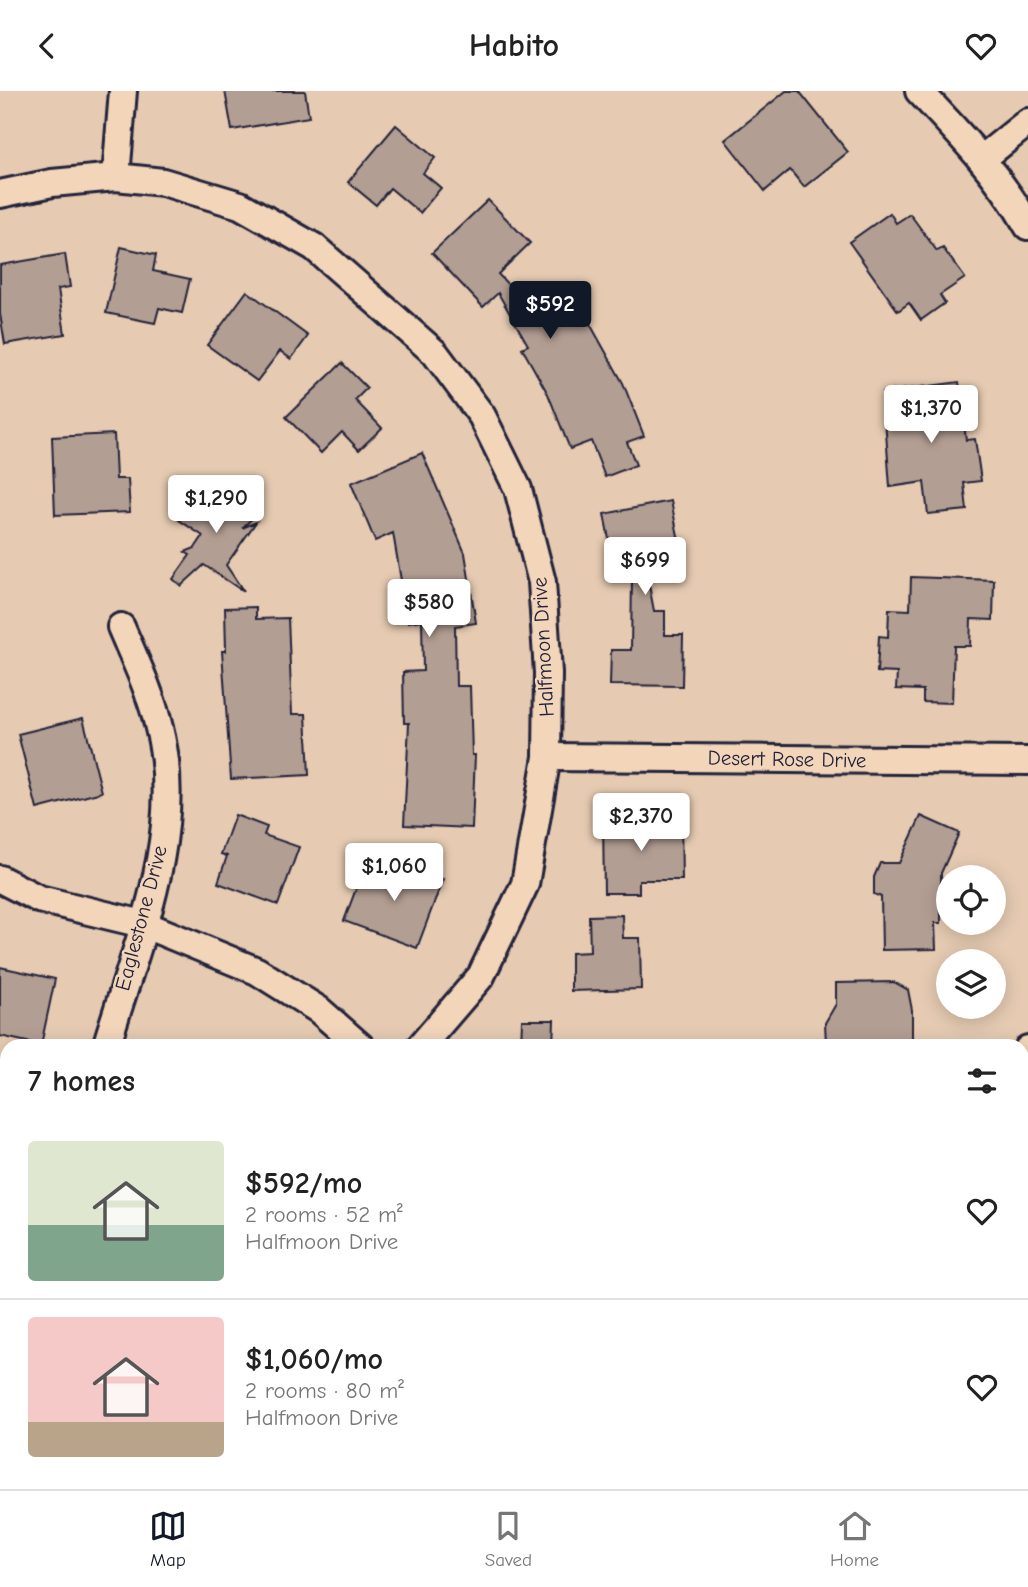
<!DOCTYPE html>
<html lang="en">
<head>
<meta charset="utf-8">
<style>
  body { margin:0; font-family:"Comic Neue",sans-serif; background:#f2f2f2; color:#222; height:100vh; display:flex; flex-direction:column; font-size:26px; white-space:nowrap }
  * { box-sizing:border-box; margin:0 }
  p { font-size:23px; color:#767676 }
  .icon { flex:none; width:38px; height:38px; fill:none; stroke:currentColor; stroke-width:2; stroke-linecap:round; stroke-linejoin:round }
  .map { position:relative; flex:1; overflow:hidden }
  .details { position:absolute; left:0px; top:948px; width:1029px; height:450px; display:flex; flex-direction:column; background:#fff; border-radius:21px 21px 0 0; box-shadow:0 4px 18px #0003 }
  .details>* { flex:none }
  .controls { position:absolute; left:936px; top:774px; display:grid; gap:14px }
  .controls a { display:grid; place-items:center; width:70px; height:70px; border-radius:50%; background:#fff; box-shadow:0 4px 18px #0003; font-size:35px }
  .price { position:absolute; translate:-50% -60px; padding:0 16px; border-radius:7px; background:#fff; color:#222; font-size:23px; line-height:46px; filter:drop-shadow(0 2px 4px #0008) }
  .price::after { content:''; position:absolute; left:50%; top:42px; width:21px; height:16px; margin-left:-10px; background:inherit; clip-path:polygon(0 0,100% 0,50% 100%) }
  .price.active { background:#111827; color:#fff }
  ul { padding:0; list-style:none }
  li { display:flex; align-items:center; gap:21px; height:175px; padding:0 28px }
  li+li { border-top:2px solid #e0e0e0 }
  li span { display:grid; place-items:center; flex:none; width:196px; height:140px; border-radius:7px; color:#555 }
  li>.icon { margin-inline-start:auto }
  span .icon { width:84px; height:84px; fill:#fffc; stroke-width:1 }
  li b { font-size:30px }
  h2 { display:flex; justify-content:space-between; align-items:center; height:84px; padding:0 28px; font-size:30px }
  header { display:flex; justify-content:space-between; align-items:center; height:91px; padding:0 28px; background:#fff; font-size:32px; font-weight:600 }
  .dock { display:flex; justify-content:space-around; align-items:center; height:98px; border-top:2px solid #e0e0e0; background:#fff; font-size:19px; color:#767676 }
  .dock a { display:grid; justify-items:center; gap:4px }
  .dock .active { color:#111827 }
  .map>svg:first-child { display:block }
</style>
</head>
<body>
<header><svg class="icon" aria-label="back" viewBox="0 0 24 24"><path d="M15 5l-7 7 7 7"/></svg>Habito<svg class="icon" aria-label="heart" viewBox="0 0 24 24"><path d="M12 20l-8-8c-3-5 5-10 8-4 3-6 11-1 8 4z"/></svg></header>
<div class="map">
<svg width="1028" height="1398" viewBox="0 0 1028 1398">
  <rect width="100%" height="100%" fill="#e6cbb2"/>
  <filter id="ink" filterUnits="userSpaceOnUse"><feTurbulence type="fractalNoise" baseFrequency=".0143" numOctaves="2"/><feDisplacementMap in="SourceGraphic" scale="14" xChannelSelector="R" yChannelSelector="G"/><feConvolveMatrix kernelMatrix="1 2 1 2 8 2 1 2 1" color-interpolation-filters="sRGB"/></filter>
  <g filter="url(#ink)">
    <g fill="#b39e93" stroke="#22223b" stroke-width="2">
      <polygon points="225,0 305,0 309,26 232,39"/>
      <polygon points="786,0 799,0 848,61 804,96 790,79 765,100 725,49"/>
      <polygon points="396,34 435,67 423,82 441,97 420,122 390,97 376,114 348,91"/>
      <polygon points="488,109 530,152 498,183 532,219 570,197 623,292 644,345 627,351 636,374 605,386 591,350 570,358 548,303 522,257 528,254 498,202 483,216 432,162"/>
      <polygon points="890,122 896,132 910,123 937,160 943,157 965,187 940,204 945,212 921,229 909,212 898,220 849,151"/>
      <polygon points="121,156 156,164 153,180 190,188 182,222 159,217 155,232 106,222"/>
      <polygon points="65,163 70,196 58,198 65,243 5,253 0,223 0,174"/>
      <polygon points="247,200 308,245 291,268 280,260 257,290 207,254"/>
      <polygon points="342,272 367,297 355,309 382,337 359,359 342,341 321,362 286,326"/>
      <polygon points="959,291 966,349 975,348 981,390 964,392 967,419 928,423 924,391 890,396 883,301"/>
      <polygon points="114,343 116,388 128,388 130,421 55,424 52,346"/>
      <polygon points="422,362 465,462 476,532 455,535 456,595 470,595 472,664 475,664 472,737 404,734 409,632 404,632 403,581 423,580 422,529 408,531 393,442 375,450 351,392"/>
      <polygon points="220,396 258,422 242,437 256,431 226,474 244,501 204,474 181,495 173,488 190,464 185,461 195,457 203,445 179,429 203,405 210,410"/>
      <polygon points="671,410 681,460 644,468 654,520 665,520 665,544 683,544 682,595 610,594 611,559 631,559 632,486 617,489 604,423"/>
      <polygon points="911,486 994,489 993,529 971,528 970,555 954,555 952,612 923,611 923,599 896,598 897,582 877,581 879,545 888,546 889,518 910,519"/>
      <polygon points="256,516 256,528 288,527 292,623 306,623 309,684 231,688 222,560 226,560 225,517"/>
      <polygon points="83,627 102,701 37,718 18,643"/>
      <polygon points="235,724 267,736 264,744 299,756 278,814 218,792 227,765 221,763"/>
      <polygon points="921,725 959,742 941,782 941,832 935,832 936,858 882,859 881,806 874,803 874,786 880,772 899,772"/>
      <polygon points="603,728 681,728 682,789 639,789 639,802 604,802"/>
      <polygon points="366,771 407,786 411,776 443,788 417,857 344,830"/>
      <polygon points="622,824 623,847 640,847 641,898 571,900 571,862 590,861 589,825"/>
      <polygon points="0,876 55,888 41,954 0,945"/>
      <polygon points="894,891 908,899 912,919 912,956 836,956 836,953 826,953 825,932 836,913 836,892"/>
      <polygon points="522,929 554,929 553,956 521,956"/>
    </g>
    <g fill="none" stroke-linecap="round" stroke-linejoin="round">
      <defs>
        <g id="minor">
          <path d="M919,0C959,42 999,84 1028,135"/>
          <polyline points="982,68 1028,31"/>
          <polyline points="116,86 123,0"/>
          <polyline points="0,103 52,92 116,86 163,91 240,114 314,156 435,262 482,325 518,398 542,491 548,582 547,666 525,793 481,885 420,956"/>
          <polyline points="547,666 1028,670"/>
          <polyline points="0,788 39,808 143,833 257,880 319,919 361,956"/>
          <path d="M106,956C136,854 186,743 159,637C151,602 135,569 121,536"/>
          <polyline points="1022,977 1028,958"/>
          <polyline points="1022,1054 1028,1055"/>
          <polyline points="0,1210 7,1202"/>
          <polyline points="1014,1391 1016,1398"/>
        </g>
      </defs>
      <use href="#minor" stroke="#22223b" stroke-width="32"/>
      <use href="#minor" stroke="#f3d6ba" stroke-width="26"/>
    </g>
  </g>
  <g text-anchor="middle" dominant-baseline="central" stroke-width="5" stroke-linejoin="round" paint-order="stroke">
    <g font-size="21" fill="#22223b" stroke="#f3d6ba">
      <text transform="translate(543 556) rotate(-93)">Halfmoon Drive</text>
      <text transform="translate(787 668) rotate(1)">Desert Rose Drive</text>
      <text transform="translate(141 827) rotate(-75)">Eaglestone Drive</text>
    </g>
  </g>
</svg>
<div class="controls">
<a><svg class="icon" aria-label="locate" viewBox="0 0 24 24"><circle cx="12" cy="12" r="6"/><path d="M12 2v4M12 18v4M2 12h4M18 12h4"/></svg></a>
<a><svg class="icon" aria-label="layers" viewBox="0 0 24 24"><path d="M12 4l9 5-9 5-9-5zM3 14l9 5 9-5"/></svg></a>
</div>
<b class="price active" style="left:550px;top:250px">$592</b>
<b class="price" style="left:931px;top:354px">$1,370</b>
<b class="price" style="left:216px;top:444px">$1,290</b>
<b class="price" style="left:645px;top:506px">$699</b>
<b class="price" style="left:429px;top:548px">$580</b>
<b class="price" style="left:641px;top:762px">$2,370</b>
<b class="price" style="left:394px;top:812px">$1,060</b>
<section class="details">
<h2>7 homes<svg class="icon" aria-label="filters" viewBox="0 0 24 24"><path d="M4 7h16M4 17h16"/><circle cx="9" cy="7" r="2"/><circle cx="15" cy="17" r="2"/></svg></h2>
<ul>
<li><span style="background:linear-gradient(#dfe7d0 60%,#7fa58c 0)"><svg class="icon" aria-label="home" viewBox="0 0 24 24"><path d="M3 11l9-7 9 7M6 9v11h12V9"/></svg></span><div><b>$592/mo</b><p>2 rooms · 52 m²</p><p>Halfmoon Drive</p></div><svg class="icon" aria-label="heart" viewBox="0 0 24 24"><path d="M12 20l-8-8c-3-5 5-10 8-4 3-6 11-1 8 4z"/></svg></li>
<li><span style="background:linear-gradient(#f6c9c9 75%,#b9a48a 0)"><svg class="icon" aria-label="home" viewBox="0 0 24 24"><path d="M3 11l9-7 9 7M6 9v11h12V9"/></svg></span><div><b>$1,060/mo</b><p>2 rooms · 80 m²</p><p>Halfmoon Drive</p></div><svg class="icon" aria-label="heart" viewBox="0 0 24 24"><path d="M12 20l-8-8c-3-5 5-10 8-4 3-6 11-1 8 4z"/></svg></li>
</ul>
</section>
</div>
<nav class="dock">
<a class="active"><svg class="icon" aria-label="map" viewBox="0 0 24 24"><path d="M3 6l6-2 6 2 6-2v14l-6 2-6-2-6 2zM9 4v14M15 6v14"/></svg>Map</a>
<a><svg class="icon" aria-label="saved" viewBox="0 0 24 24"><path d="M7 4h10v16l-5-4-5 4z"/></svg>Saved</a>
<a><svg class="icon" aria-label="home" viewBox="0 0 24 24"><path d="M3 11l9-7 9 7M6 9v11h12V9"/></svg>Home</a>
</nav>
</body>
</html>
